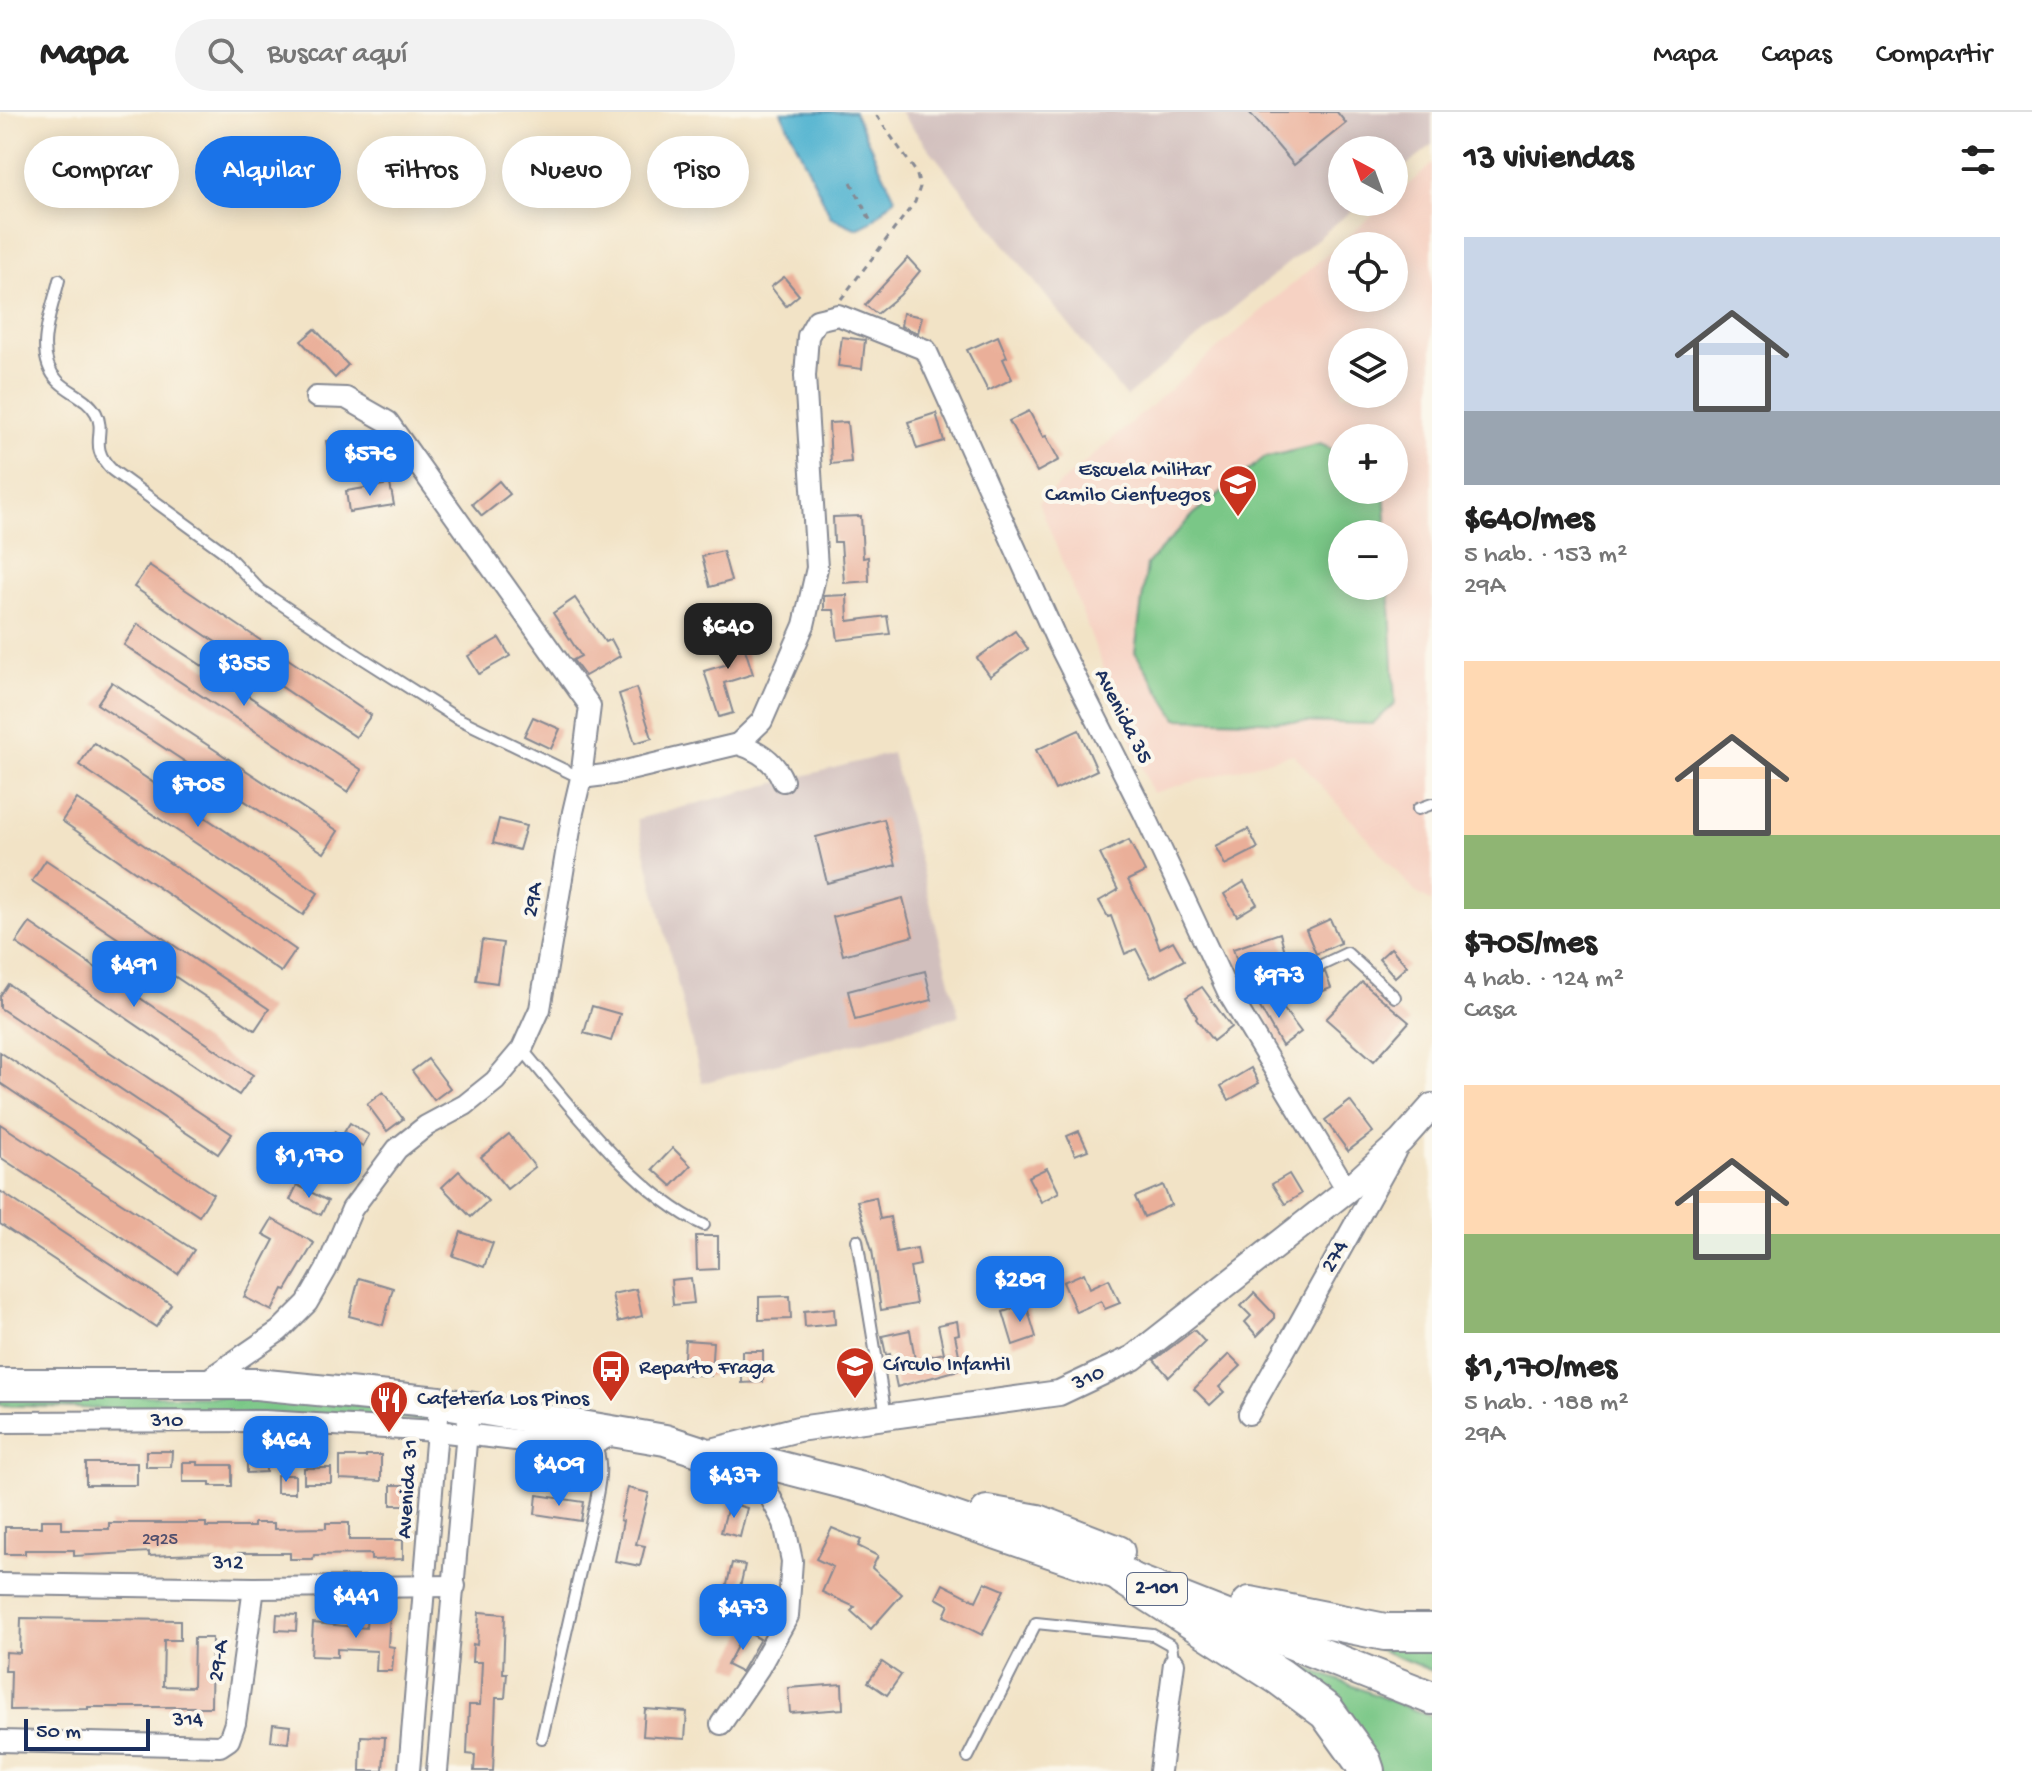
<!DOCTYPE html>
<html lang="es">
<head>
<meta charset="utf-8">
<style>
  body { margin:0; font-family:"Gochi Hand",sans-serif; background:#f2f2f2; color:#222; height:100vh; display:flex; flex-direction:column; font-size:30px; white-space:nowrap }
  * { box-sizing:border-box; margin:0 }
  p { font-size:26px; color:#767676 }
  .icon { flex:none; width:44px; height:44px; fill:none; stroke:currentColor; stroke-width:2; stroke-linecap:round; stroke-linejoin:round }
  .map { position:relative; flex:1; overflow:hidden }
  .drawer { display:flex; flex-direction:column; background:#fff; width:600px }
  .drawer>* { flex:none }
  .hud { position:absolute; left:24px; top:24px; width:760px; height:72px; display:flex; gap:16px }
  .needle { width:52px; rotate:319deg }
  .tools { position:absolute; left:1328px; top:24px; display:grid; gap:16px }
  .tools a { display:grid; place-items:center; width:80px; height:80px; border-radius:50%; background:#fff; box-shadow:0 4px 20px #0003; font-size:40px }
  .scale { position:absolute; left:24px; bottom:20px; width:126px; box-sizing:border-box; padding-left:8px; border:4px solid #1b2f5e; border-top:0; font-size:22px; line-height:28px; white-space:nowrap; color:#1b2f5e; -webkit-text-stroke:6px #fbf7ec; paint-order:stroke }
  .price { position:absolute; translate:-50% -68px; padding:0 18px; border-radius:16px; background:#1a73e8; color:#fff; font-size:26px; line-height:52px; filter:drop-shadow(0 2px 4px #0008) }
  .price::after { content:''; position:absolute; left:50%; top:48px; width:24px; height:18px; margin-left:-12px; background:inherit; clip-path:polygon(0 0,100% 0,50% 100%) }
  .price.on { background:#222; color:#fff }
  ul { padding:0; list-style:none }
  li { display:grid; align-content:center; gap:16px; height:424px; padding:0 32px }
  li span { display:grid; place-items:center; height:248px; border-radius:0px; color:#555 }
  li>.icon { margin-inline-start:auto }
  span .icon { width:144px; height:144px; fill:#fffc; stroke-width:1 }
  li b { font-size:34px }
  h2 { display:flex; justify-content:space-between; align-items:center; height:96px; padding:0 32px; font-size:34px }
  .tag { padding:0 28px; border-radius:36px; background:#fff; box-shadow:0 4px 20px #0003; font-size:28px; line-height:72px }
  .tag.on { background:#1a73e8; color:#fff }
  header { display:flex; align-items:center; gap:48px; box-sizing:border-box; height:112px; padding:0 40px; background:#fff; border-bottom:2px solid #e0e0e0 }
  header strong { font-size:38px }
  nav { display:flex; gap:44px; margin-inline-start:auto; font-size:28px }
  .search { width:560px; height:72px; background:#f2f2f2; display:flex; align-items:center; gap:20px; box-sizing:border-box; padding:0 28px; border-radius:44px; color:#767676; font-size:30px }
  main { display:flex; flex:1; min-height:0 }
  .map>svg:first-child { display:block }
</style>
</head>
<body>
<header>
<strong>Mapa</strong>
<div class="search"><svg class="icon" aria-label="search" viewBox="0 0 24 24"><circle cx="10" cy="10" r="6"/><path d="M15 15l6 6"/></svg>Buscar aquí</div>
<nav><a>Mapa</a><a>Capas</a><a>Compartir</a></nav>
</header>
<main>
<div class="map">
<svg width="1432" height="1659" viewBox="0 0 1432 1659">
  <rect width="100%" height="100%" fill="#fbf7ec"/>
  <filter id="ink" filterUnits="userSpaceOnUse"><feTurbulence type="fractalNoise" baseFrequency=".0125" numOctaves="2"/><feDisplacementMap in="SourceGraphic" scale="16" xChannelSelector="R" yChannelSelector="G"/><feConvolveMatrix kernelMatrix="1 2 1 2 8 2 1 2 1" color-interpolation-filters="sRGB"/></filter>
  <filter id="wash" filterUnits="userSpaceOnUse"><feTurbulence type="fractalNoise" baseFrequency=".006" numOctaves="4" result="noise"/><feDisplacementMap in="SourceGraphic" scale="32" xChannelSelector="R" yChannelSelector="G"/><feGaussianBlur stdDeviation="1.8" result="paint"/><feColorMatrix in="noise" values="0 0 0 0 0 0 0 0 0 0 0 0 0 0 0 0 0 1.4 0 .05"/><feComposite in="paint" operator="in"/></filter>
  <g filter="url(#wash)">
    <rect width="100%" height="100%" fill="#f2e3c6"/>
    <path fill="#f6d2c3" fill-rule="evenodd" d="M1432,52V790L1415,780L1293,642L1152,681L1039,390L1388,90H1394V85ZM1342,134H1394V186H1342ZM1342,230H1394V282H1342ZM1342,326H1394V378H1342ZM1342,422H1394V474H1342Z"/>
    <g fill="#d1bfbd">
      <polygon points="900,0 1432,0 1432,33 1394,64 1394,38 1342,38 1342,90 1362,90 1126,285"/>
      <polygon points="892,641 959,904 702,971 637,707"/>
    </g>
    <g fill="#7ac787" stroke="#4a7b72" stroke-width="2">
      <polygon points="1320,332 1342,342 1342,378 1384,378 1387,422 1342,422 1342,474 1389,474 1395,592 1372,612 1177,607 1135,540 1147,452 1194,402 1264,346"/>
      <polygon points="0,1282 265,1285 427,1297 428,1306 424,1309 0,1293"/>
      <polygon points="1432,1526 1432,1559 1354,1527"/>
      <polygon points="1244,1531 1432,1605 1432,1659 1374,1659"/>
    </g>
    <polygon fill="#51b3d0" stroke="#367197" stroke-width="2" points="781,0 854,0 895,86 871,110 857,117 831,105"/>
    <g id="blocks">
      <g fill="#eaaf99">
        <polygon points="1249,0 1337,0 1346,11 1294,53"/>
        <polygon points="908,146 920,159 900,183 877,202 865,193"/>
        <polygon points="784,165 799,183 786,194 771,175"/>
        <polygon points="903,201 922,205 918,221 901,214"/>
        <polygon points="315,217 348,253 335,266 301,229"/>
        <polygon points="998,224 1007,245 1003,247 1012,267 988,279 967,238"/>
        <polygon points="842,225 865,228 862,257 838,254"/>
        <polygon points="1029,299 1043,325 1046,324 1059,348 1037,360 1009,309"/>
        <polygon points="936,301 944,329 917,337 908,310"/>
        <polygon points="847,310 851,350 831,352 829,311"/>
        <polygon points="351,325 354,340 329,344 326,329"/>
        <polygon points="499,369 510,382 482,404 472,392"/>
        <polygon points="390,372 394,393 349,400 346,379"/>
        <polygon points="861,404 863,446 868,445 869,469 844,471 841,430 834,430 833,405"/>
        <polygon points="723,439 731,469 710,475 702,444"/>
        <polygon points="149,453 371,603 356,625 134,475"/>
        <polygon points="847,483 848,509 887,504 890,522 838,528 834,498 824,498 824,484"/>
        <polygon points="575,486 605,530 611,527 620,544 585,564 573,548 581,544 553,501"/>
        <polygon points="138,512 362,658 348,680 124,533"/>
        <polygon points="739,518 753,562 724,571 733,601 719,605 704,559 728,552 719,525"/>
        <polygon points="1015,519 1028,537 990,564 977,546"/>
        <polygon points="499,526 510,544 479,562 468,544"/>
        <polygon points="112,570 338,719 324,741 97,592"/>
        <polygon points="636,576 652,626 635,631 619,582"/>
        <polygon points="533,605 560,617 551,637 524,624"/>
        <polygon points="1079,618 1097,658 1055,678 1036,638"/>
        <polygon points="94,631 318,781 303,803 79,653"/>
        <polygon points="77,687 296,838 281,860 62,709"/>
        <polygon points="499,707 526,714 519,738 493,731"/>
        <polygon points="884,707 896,753 827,771 816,725"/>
        <polygon points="1248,717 1258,736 1225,753 1215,734"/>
        <polygon points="1129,728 1145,760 1128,768 1147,803 1160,836 1173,829 1184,848 1151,866 1136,837 1125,842 1111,804 1108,805 1099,789 1118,778 1100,742"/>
        <polygon points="46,748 269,897 255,918 32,769"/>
        <polygon points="1244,770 1257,792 1237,804 1224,782"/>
        <polygon points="903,786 913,824 843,843 833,805"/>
        <polygon points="1330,807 1341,831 1316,842 1306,818"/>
        <polygon points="30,811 253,963 239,983 16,831"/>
        <polygon points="1280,821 1288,851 1268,858 1251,843 1239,855 1233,837"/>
        <polygon points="482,828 503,831 497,871 476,868"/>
        <polygon points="1391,836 1407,854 1395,865 1379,847"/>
        <polygon points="925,859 932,888 855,908 848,879"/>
        <polygon points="1325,860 1331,876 1311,884 1305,870"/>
        <polygon points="1362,870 1409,910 1374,949 1326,907"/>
        <polygon points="8,872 232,1022 218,1042 0,896 0,884"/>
        <polygon points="1202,875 1231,915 1213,929 1196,907 1197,905 1186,885"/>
        <polygon points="1274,884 1301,920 1282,934 1258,892"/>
        <polygon points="592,894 620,902 611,929 584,921"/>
        <polygon points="0,940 213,1082 199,1104 0,971"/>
        <polygon points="428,947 450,976 434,988 412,959"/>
        <polygon points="1251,956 1259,971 1229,988 1221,974"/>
        <polygon points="383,980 403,1007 387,1019 367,992"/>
        <polygon points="1350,989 1373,1020 1348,1039 1325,1008"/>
        <polygon points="350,1011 369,1023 363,1034 343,1022"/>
        <polygon points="0,1012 194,1138 178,1162 0,1045"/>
        <polygon points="1079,1019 1088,1038 1075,1043 1067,1024"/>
        <polygon points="334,1020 350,1028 334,1059 310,1046 317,1033 325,1037"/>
        <polygon points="509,1022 535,1055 507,1077 481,1045"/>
        <polygon points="673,1036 691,1054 672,1074 653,1057"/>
        <polygon points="1047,1056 1059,1080 1041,1090 1028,1065"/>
        <polygon points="459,1059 488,1089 471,1105 442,1075"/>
        <polygon points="1289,1062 1301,1082 1285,1092 1272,1072"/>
        <polygon points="297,1073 328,1089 321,1103 290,1088"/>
        <polygon points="1163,1073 1171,1093 1144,1105 1135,1085"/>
        <polygon points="0,1079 171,1192 156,1215 0,1112"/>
        <polygon points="876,1085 880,1107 890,1105 896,1140 917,1136 920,1153 910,1155 916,1192 881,1198 872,1138 857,1089"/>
        <polygon points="272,1107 314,1131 286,1178 283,1177 272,1199 244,1185 274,1128 263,1122"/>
        <polygon points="461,1120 493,1131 484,1155 453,1144"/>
        <polygon points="696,1124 718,1124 718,1157 697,1158"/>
        <polygon points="1084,1161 1090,1176 1109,1167 1120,1191 1105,1197 1101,1189 1076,1200 1063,1170"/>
        <polygon points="359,1166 393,1176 383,1213 349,1204"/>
        <polygon points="691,1166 694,1191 673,1193 671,1168"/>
        <polygon points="636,1177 642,1204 618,1210 612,1182"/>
        <polygon points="1254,1181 1274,1202 1274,1207 1257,1224 1245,1210 1251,1204 1241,1194"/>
        <polygon points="790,1184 791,1207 759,1208 759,1185"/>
        <polygon points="1026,1192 1036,1225 1013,1233 1003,1200"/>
        <polygon points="834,1196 835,1212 805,1215 804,1199"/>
        <polygon points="957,1209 959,1222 955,1223 962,1257 897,1275 890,1242 886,1243 882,1224 910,1218 915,1248 944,1241 938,1213"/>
        <polygon points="1194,1218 1205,1230 1169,1265 1154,1248"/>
        <polygon points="685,1228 713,1230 711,1264 683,1262"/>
        <polygon points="742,1239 763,1239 763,1270 742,1271"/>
        <polygon points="1229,1242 1241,1254 1219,1275 1224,1280 1210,1293 1194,1277"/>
        <polygon points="146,1339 172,1339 171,1355 146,1355"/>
        <polygon points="266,1340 266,1360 247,1361 247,1341"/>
        <polygon points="366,1343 381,1343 381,1369 340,1367 340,1345 366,1345"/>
        <polygon points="183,1350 198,1350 198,1353 232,1353 232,1374 210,1374 210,1370 183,1370"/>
        <rect x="86" y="1351" width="51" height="22"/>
        <rect x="304" y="1356" width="27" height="15"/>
        <rect x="277" y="1363" width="18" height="18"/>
        <rect x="391" y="1373" width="14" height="20"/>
        <polygon points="628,1376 649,1381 636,1432 645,1434 640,1454 615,1449 623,1409 620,1408"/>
        <polygon points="537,1383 584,1390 581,1409 535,1402"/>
        <polygon points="729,1391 747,1396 740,1425 721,1420"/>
        <polygon points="41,1408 62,1408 62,1417 109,1417 109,1411 206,1411 206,1415 254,1415 254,1411 274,1411 274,1417 326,1416 326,1411 349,1411 349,1428 403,1428 403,1447 371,1448 371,1442 314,1443 313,1447 290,1447 290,1441 238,1441 238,1444 218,1444 218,1441 149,1444 149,1440 74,1444 74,1438 25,1438 25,1442 5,1442 5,1415 41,1415"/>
        <polygon points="832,1416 861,1428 858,1434 878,1444 872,1456 902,1482 871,1517 851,1499 855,1495 822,1480 833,1455 816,1447"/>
        <polygon points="732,1451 745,1453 738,1484 725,1481"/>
        <polygon points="985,1470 1004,1478 982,1523 944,1504 949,1493 936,1486 943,1472 976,1489"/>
        <polygon points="479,1500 505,1502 503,1561 507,1561 505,1586 496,1586 493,1659 474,1659 475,1643 467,1642 469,1593 480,1593 482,1550 472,1550 473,1532 477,1533"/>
        <polygon points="277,1502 297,1503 296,1519 276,1518"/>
        <polygon points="367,1502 390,1502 388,1534 394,1535 392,1559 376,1559 377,1539 337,1537 337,1545 311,1544 313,1511 366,1516"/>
        <polygon points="21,1506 180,1508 180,1528 164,1528 163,1574 193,1575 194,1526 212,1526 211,1595 88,1595 88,1597 10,1598 11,1559 5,1559 6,1540 20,1541"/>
        <polygon points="745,1519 760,1527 741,1560 727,1553"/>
        <polygon points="882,1550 901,1563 887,1583 868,1570"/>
        <polygon points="842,1572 843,1597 790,1601 788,1576"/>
        <polygon points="645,1597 687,1600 685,1627 643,1624"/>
        <polygon points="273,1612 290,1614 288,1631 271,1629"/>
        <polygon points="361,1624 385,1625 383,1659 360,1659"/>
      </g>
    </g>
  </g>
  <g filter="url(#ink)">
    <use href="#blocks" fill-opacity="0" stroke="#868992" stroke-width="2"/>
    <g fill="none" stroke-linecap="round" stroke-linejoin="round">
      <defs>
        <g id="service">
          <path d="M59,168C52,199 32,242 58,269C70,281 87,285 96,301C107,322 87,333 112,358L223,439L260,478L359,544L455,605L581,666"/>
          <polyline points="1418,697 1432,692"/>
          <polyline points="1237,893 1347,841 1395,885"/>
          <path d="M522,937C570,994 637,1083 704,1113"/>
          <polyline points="857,1128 886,1304"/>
          <path d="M542,1626L595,1394C599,1372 605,1351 594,1331"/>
          <polyline points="968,1645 1036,1511 1153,1523 1171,1533 1174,1551"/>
        </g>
        <g id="minor">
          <polyline points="738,632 762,609 804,513 817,456 805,264 808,224 817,208 838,203 926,238 1058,531 1144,701 1229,882 1347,1078"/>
          <path d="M581,666L613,662L738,632C758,638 775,649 783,669"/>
          <polyline points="203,1271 279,1219 307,1191 326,1158 352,1097 397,1037 426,1014 465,993 495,969 522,937 540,897 573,700 581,666 590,594 388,310 346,286 316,285"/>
          <polyline points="1249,1302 1395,1040"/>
          <polyline points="0,1310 264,1309 437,1319 586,1336 617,1320"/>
          <polyline points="0,1472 254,1476 455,1474"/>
          <polyline points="721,1612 759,1556 788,1504 792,1449 784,1411 750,1347"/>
          <polyline points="0,1629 220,1634 229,1628 235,1611 254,1476"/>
          <polyline points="409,1659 438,1306"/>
          <polyline points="437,1659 468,1308"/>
          <polyline points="1160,1659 1174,1551"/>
        </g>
        <polyline id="tertiary" points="712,1339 798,1317 1059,1281 1133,1246 1347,1078 1401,1029 1432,994"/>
        <polyline id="primary" points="0,1272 256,1272 439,1290 665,1328 705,1341 750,1347 878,1380"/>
        <g id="trunk">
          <polyline points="878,1380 1123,1464 1432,1586"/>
          <polyline points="987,1400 1038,1409 1118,1440"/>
        </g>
        <g id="motorway">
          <polyline points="1123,1464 1280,1565 1327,1600 1363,1650 1366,1659"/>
          <polyline points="1250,1493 1385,1520 1432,1520"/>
        </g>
      </defs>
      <use href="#service" stroke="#868992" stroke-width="14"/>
      <use href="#minor" stroke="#868992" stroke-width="24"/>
      <use href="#tertiary" stroke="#868992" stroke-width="28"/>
      <use href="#primary" stroke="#868992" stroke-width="34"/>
      <use href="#trunk" stroke="#868992" stroke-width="36"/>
      <use href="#motorway" stroke="#868992" stroke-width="40"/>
      <g stroke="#868992" stroke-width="3" stroke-dasharray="6 6" stroke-linecap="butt">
        <polyline points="851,70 871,110"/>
        <polyline points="841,187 915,90 920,75 916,60 874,0"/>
      </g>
      <use href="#service" stroke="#fff" stroke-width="10"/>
      <use href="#minor" stroke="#fff" stroke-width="20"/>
      <use href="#tertiary" stroke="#fff" stroke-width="24"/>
      <use href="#primary" stroke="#fff" stroke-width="30"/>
      <use href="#trunk" stroke="#fff" stroke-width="32"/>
      <use href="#motorway" stroke="#fff" stroke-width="36"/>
    </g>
  </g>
  <defs>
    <symbol id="school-pin" viewBox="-11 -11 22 30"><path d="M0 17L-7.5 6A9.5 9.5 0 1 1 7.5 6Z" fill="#c8321e" stroke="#fbf7ec"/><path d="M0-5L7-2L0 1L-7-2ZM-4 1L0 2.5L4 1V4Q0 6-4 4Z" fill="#fff"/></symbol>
    <symbol id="bus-pin" viewBox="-11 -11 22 30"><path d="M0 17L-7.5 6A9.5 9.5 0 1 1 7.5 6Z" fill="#c8321e" stroke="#fbf7ec"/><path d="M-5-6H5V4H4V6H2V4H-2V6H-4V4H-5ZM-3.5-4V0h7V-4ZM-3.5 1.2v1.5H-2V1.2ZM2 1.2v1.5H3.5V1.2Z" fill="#fff"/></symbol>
    <symbol id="restaurant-pin" viewBox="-11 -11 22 30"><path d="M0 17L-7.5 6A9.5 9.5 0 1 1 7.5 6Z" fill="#c8321e" stroke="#fbf7ec"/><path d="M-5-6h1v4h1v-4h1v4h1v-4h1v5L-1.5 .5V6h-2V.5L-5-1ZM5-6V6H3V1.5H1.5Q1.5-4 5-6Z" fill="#fff"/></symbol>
  </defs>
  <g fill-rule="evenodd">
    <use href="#school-pin" x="1216" y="350" width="44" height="60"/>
    <use href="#school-pin" x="833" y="1232" width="44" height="60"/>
    <use href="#bus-pin" x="589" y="1235" width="44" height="60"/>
    <use href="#restaurant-pin" x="367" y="1266" width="44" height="60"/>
  </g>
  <g text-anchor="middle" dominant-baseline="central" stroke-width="8" stroke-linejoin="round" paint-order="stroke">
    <g font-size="18" fill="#4f4f6d">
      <text x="160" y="1428">2925</text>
    </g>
    <rect fill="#fbf7ec" stroke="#5e6b89" stroke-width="2" x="1127" y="1461" width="60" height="32" rx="6"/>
    <g font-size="20" font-weight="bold" fill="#1b2f5e">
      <text x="1157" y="1477">2-101</text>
    </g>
    <g font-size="22" fill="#1b2f5e" stroke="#fbf7ec" text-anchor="start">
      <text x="1210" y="359" text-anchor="end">Escuela Militar<tspan x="1210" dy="25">Camilo Cienfuegos</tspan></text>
      <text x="883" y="1254">Círculo Infantil</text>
      <text x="639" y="1257">Reparto Fraga</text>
      <text x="417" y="1288">Cafetería Los Pinos</text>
    </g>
    <g font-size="22" fill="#1b2f5e" stroke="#fbf7ec">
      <text transform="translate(1122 605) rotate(63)">Avenida 35</text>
      <text transform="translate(534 788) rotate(-81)">29A</text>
      <text transform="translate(1336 1145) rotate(-61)">274</text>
      <text transform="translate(1089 1267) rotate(-25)">310</text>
      <text x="167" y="1310">310</text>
      <text transform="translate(409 1377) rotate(-86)">Avenida 31</text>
      <text transform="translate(228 1452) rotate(1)">312</text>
      <text transform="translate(220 1549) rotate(-82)">29-A</text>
      <text transform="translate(188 1609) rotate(1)">314</text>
    </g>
  </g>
</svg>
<div class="tools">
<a><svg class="needle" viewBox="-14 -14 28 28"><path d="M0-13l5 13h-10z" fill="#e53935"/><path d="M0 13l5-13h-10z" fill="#767676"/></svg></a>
<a><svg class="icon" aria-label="locate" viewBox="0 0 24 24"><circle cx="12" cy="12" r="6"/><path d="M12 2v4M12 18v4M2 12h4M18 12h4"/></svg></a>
<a><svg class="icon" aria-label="layers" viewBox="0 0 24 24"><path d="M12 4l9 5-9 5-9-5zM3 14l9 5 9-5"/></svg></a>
<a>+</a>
<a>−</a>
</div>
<div class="scale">50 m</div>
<b class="price" style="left:370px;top:386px">$576</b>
<b class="price on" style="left:728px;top:559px">$640</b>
<b class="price" style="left:244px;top:596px">$355</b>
<b class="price" style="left:198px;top:717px">$705</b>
<b class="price" style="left:134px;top:897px">$491</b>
<b class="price" style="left:1279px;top:908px">$973</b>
<b class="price" style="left:309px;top:1088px">$1,170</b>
<b class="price" style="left:1020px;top:1212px">$289</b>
<b class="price" style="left:286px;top:1372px">$464</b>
<b class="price" style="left:559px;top:1396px">$409</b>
<b class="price" style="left:734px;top:1408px">$437</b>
<b class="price" style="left:356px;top:1528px">$441</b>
<b class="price" style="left:743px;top:1540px">$473</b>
<div class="hud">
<a class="tag">Comprar</a>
<a class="tag on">Alquilar</a>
<a class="tag">Filtros</a>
<a class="tag">Nuevo</a>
<a class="tag">Piso</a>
</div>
</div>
<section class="drawer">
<h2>13 viviendas<svg class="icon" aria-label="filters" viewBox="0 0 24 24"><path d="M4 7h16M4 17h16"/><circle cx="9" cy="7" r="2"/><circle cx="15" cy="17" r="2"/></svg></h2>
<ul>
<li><span style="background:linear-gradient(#c9d6e8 70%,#9aa5b1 0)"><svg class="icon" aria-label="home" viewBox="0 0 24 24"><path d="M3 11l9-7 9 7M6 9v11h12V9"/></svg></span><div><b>$640/mes</b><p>5 hab. · 153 m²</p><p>29A</p></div></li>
<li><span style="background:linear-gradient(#ffd9b3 70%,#8fb573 0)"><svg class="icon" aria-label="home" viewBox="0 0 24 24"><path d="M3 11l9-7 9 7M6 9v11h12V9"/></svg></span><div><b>$705/mes</b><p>4 hab. · 124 m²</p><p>Casa</p></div></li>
<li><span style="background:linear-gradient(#ffd9b3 60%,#8fb573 0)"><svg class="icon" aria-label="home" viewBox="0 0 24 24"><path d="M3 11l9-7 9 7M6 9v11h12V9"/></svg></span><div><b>$1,170/mes</b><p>5 hab. · 188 m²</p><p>29A</p></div></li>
</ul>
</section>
</main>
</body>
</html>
